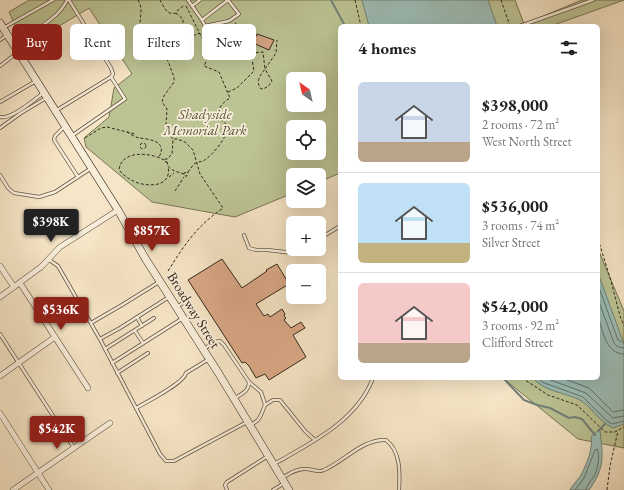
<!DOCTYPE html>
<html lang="en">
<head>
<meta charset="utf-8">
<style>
  body { margin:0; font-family:"EB Garamond",serif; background:#f6f6f6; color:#202124; height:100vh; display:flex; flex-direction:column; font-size:15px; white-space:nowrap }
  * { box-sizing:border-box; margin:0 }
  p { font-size:13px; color:#757577 }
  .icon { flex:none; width:22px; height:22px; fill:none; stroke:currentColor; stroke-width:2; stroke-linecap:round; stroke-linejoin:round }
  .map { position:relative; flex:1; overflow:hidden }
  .side { position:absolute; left:338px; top:24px; width:262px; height:356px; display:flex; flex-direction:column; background:#fff; border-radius:6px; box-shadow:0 4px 16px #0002 }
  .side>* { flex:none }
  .top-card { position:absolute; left:12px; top:24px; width:266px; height:36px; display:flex; gap:8px }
  .needle { width:26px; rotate:326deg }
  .controls { position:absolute; left:286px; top:72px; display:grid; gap:8px }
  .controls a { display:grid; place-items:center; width:40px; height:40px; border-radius:6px; background:#fff; box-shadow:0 4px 16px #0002; font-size:20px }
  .price { position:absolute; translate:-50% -34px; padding:0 9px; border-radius:4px; background:#8f2418; color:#fff; font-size:13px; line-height:26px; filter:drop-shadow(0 1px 2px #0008) }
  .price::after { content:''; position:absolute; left:50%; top:24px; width:12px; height:9px; margin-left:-6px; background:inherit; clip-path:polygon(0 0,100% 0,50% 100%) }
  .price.selected { background:#222; color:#fff }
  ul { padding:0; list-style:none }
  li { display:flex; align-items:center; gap:12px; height:100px; padding:0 20px }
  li+li { border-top:1px solid #e0e0e0 }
  li span { display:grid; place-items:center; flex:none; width:112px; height:80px; border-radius:6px; color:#555 }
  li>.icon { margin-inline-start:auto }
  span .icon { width:48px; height:48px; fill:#fffc; stroke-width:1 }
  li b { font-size:17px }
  h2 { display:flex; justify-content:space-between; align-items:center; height:48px; padding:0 20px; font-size:17px }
  .chip { padding:0 14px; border-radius:6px; background:#fff; box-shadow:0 4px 16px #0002; font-size:14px; line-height:36px }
  .chip.selected { background:#8f2418; color:#fff }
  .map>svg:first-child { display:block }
</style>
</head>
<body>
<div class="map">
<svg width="624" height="490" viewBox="0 0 624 490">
  <rect width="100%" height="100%" fill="#f6e5c6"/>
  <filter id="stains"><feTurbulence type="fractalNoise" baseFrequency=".005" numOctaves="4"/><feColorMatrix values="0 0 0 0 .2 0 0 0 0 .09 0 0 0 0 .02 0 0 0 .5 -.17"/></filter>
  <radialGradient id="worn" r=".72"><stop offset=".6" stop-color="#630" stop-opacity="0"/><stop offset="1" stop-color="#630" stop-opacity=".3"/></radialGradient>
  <g fill="#bdc494" stroke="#787658" fill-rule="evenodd">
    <path d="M29,0H515L524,24L582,0H624L551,26H340V173L319,182V175H293V193L235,217L152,202L86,147L84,138L109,117L114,88L132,74L89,8L28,45L17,30L9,12ZM293,79H319V105H293ZM293,127H319V153H293Z"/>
    <polygon points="598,249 624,311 624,448 578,439 503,378 598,378"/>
  </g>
  <g fill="#9dbfb8" stroke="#73837a">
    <polygon points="362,0 488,0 497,26 369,26"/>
    <path d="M598,273L624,344V424L613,428C599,422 591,406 580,400C564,392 545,392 533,378H598Z"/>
    <path d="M600,430C603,456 605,468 589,490H570C573,484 578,480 581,475C585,467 590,456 591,447C593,437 587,437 600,430Z"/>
  </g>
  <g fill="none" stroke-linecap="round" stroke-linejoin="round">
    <g stroke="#68746a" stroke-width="1">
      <polyline points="598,285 618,340 624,343"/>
      <polyline points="598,299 614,343 618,347 624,348"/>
      <path d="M598,317C603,331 606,354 624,354"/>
      <polyline points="538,378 542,382 583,397 607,421 612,424 624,421"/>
      <polyline points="545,378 586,393 613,418 624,416"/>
      <polyline points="562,378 589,388 613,412 624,410"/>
      <path d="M575,490L584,478L595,450L597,449C600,454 598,466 596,472C594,479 587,483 586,490"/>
    </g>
    <g stroke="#73837a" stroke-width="2">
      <polyline points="331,0 345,26"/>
      <polyline points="503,378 524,400 537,405 550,408 569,418 575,417 582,419 595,435"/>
      <polyline points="598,431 605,424"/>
    </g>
  </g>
  <g fill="#d9a785" stroke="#34281d">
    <polygon points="257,34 274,40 269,50 253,43"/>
    <polygon points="222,259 242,288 267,271 266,270 277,264 289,284 256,304 264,316 268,314 270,317 282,309 285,314 284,316 286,318 284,320 291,328 301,322 305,328 293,335 306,357 269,380 265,374 256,378 249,366 245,362 242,363 188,280"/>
  </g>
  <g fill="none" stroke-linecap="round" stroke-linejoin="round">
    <defs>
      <g id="lane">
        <polyline points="188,0 202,20 228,0"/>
        <polyline points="192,6 200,0"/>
        <polyline points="202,20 205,26 229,21 239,14 228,0"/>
        <polyline points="520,26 593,0"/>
        <polyline points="5,27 53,0"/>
        <polyline points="0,40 7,35"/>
        <path d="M14,44C30,33 60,18 67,0"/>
        <polyline points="0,66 17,53"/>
        <polyline points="0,102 36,81"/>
        <polyline points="57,110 111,77 113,74 111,68 69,0"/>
        <path d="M0,117C11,120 34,100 43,93"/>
        <polyline points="64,127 55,136 54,140 78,177"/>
        <polyline points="0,128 21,113 46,98"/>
        <polyline points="73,135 125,99 111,77"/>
        <polyline points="0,175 8,188 14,193 39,197 55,192 90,169"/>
        <path d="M244,235L249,248C256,251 261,250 268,250C280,251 290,255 302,249"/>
        <polyline points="319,239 340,226"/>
        <polyline points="48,259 58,266 101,341 160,454 166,461 174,461 247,422"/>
        <polyline points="177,307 186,301"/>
        <polyline points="137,317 142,326"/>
        <polyline points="91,323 122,305 159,282"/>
        <polyline points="135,331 143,343"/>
        <polyline points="0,334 74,448"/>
        <polyline points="100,339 120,328 169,297"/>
        <polyline points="105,349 154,318"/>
        <polyline points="204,349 214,342 220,341 224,345 249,382 261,392 264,401 265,405 261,415 258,420 251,425"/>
        <polyline points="112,363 183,318"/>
        <polyline points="117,373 148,353"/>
        <path d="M235,398C242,394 249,391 249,382"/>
        <polyline points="265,405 273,400 280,400 305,431 315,440"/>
        <path d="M136,408C147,402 184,383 186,373L209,359"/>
        <path d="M274,464C311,443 357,421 373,378"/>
        <path d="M282,478C289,474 297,468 306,469C312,469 318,473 324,470C345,461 362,439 386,440C401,451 400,474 399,490"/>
        <polyline points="227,490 225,485 227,482 268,456"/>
        <polyline points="273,490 283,484"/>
      </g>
      <g id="street">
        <polyline points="0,266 14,287"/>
        <polyline points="20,283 88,388"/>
        <polyline points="0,297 41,267 60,247 118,210"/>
        <polyline points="0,376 55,337"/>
        <polyline points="0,413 49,490"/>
        <polyline points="13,490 110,423"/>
      </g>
      <polyline id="secondary" points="0,23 118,210 145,258 219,374 289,490"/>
    </defs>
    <use href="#lane" stroke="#645747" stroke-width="4"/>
    <use href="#street" stroke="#645747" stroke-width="6"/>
    <use href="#secondary" stroke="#34281d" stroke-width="8"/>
    <g stroke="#34281d" stroke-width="1" stroke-dasharray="3 2" stroke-linecap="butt">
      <path d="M138,0C145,11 137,22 141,33L168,61L174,77V82L164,96L162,102L167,109L166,125L173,140L172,154L167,159"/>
      <path d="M160,0C164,7 167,16 176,13L179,9L185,5"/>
      <polyline points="355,0 361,26"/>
      <polyline points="501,0 510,26"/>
      <path d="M186,6L202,38L212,49L204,66L219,72L230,98C223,102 214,111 221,120C224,122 226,123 227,127C229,136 211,157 203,161C200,162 197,162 194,164L188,172L184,173L185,176H187L188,172"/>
      <polyline points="176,13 183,19 183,26 190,34 195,35 200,33"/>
      <path d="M251,53L263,52L265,69C260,76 255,81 261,89C267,88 269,86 272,81L265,69L276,53L277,40"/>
      <polyline points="228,92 237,88 254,71 251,53 238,25 235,23"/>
      <path d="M127,132C130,134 135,137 139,138C149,139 168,141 159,157"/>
      <polyline points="85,138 101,128 107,127 135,134"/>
      <circle cx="143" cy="146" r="3"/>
      <path d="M164,160C150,152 121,150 119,170C124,176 130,180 138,183C152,187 172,186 168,166"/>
      <path d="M167,163L164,160L165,159H167C166,170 175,171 184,174"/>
      <polyline points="169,177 174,173"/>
      <polyline points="175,191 184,177"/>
      <polyline points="598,239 611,281 620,316 624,326"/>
      <path d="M168,271C185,244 196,227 223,208L200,174L193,150L185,142L177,139H173"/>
      <polyline points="522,378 548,395 577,405 605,432 615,432 624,427"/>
      <polyline points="607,490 610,466 618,431"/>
    </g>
    <use href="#lane" stroke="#f9eeda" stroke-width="2.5"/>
    <use href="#street" stroke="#f9eeda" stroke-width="5"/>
    <use href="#secondary" stroke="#f9eeda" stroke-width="7"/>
  </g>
  <g text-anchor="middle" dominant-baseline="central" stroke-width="3.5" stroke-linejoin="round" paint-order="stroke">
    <g font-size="14" font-style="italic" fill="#564f3b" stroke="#f9eeda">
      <text x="205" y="114">Shadyside<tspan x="205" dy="16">Memorial Park</tspan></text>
    </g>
    <g font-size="14" fill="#34281d" stroke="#f9eeda">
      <text transform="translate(194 310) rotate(58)">Broadway Street</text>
    </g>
  </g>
  <rect width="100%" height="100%" filter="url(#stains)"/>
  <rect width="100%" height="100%" fill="url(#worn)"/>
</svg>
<div class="controls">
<a><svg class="needle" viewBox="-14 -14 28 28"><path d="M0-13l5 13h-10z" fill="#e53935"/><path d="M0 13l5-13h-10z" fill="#757577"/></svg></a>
<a><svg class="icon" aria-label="locate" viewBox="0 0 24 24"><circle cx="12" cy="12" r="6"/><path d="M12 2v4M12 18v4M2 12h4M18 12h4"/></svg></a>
<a><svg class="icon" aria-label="layers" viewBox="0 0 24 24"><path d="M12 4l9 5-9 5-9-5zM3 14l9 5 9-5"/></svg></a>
<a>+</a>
<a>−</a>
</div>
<b class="price selected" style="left:51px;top:243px">$398K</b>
<b class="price" style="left:152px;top:252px">$857K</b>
<b class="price" style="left:61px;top:331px">$536K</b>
<b class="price" style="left:57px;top:450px">$542K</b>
<div class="top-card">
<a class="chip selected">Buy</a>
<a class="chip">Rent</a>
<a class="chip">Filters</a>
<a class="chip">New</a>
</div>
<section class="side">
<h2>4 homes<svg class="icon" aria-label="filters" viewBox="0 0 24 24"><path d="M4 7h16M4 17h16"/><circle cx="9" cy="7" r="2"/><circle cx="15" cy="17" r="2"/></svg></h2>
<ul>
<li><span style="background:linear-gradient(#c9d6e8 75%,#b9a48a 0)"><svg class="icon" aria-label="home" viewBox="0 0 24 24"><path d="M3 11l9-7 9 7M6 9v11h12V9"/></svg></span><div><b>$398,000</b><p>2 rooms · 72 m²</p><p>West North Street</p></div></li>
<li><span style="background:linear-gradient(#bfe0f5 75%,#c2b280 0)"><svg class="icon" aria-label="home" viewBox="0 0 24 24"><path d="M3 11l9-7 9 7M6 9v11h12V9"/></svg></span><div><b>$536,000</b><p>3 rooms · 74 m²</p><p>Silver Street</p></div></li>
<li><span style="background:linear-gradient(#f6c9c9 75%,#b9a48a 0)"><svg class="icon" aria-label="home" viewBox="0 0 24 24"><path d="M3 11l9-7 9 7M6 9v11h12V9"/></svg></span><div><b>$542,000</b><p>3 rooms · 92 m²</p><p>Clifford Street</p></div></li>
</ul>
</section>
</div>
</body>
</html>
